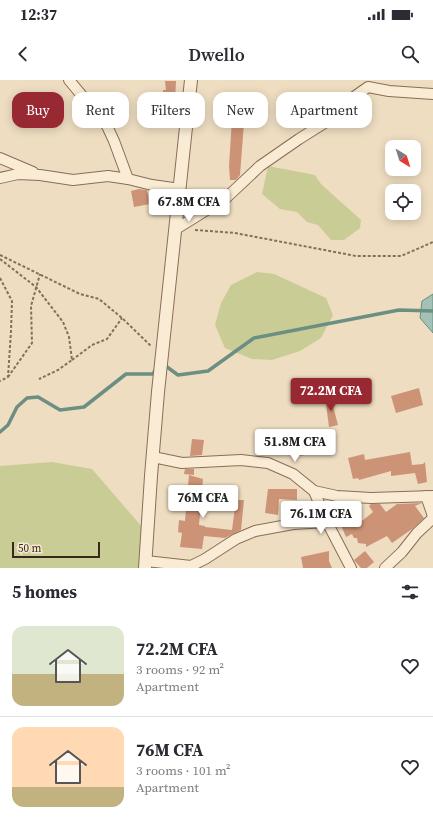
<!DOCTYPE html>
<html lang="en">
<head>
<meta charset="utf-8">
<style>
  body { margin:0; font-family:"Source Serif 4",serif; background:#f2f2f3; color:#2b2b33; height:100vh; display:flex; flex-direction:column; font-size:15px; white-space:nowrap }
  * { box-sizing:border-box; margin:0 }
  p { font-size:13px; color:#7c7c81 }
  .icon { flex:none; width:22px; height:22px; fill:none; stroke:currentColor; stroke-width:2; stroke-linecap:round; stroke-linejoin:round }
  .map { position:relative; height:488px; overflow:hidden }
  .panel { display:flex; flex-direction:column; background:#fff; flex:1 }
  .panel>* { flex:none }
  .top-card { position:absolute; left:12px; top:12px; width:409px; height:36px; display:flex; gap:8px }
  .needle { width:26px; rotate:142deg }
  .tools { position:absolute; left:385px; top:60px; display:grid; gap:8px }
  .tools a { display:grid; place-items:center; width:36px; height:36px; border-radius:8px; background:#fff; box-shadow:0 2px 10px #0003; font-size:20px }
  .scale { position:absolute; left:12px; bottom:10px; width:88px; box-sizing:border-box; padding-left:4px; border:2px solid #37281d; border-top:0; font-size:11px; line-height:14px; white-space:nowrap; color:#37281d; -webkit-text-stroke:3px #f6e8d0; paint-order:stroke }
  .price { position:absolute; translate:-50% -34px; padding:0 9px; border-radius:4px; background:#fff; color:#222; font-size:13px; line-height:26px; filter:drop-shadow(0 1px 2px #0008) }
  .price::after { content:''; position:absolute; left:50%; top:24px; width:12px; height:9px; margin-left:-6px; background:inherit; clip-path:polygon(0 0,100% 0,50% 100%) }
  .price.selected { background:#982831; color:#fff }
  ul { padding:0; list-style:none }
  li { display:flex; align-items:center; gap:12px; height:100px; padding:0 12px }
  li+li { border-top:1px solid #e1e1e2 }
  li span { display:grid; place-items:center; flex:none; width:112px; height:80px; border-radius:12px; color:#555 }
  li>.icon { margin-inline-start:auto }
  span .icon { width:48px; height:48px; fill:#fffc; stroke-width:1 }
  li b { font-size:17px }
  h2 { display:flex; justify-content:space-between; align-items:center; height:48px; padding:0 12px; font-size:17px }
  .tag { padding:0 14px; border-radius:12px; background:#fff; box-shadow:0 2px 10px #0003; font-size:14px; line-height:36px }
  .tag.selected { background:#982831; color:#fff }
  .status { display:flex; justify-content:space-between; align-items:center; height:28px; padding:0 20px; background:#fff; direction:ltr }
  .status svg { height:11px; fill:currentColor }
  header { display:flex; justify-content:space-between; align-items:center; height:52px; padding:0 12px; background:#fff; font-size:18px; font-weight:600 }
  .map>svg:first-child { display:block }
</style>
</head>
<body>
<div class="status"><b>12:37</b><svg viewBox="0 0 49 12"><path d="M0 12V9h3v3zM5 12V6h3v6zM10 12V3h3v9zM15 12V0h3v12zM26 1h20v11H26zM47 4h2v5h-2z"/></svg></div>
<header><svg class="icon" aria-label="back" viewBox="0 0 24 24"><path d="M15 5l-7 7 7 7"/></svg>Dwello<svg class="icon" aria-label="search" viewBox="0 0 24 24"><circle cx="10" cy="10" r="6"/><path d="M15 15l6 6"/></svg></header>
<div class="map">
<svg width="433" height="488" viewBox="0 0 433 488">
  <rect width="100%" height="100%" fill="#eeddc1"/>
  <g fill="#cacc95">
    <polygon points="268,86 315,95 321,104 361,140 360,148 344,160 331,160 318,145 307,142 297,132 280,129 262,114"/>
    <polygon points="257,192 274,194 326,218 333,235 321,258 300,271 272,280 252,279 225,268 215,245 221,223 231,205"/>
    <polygon points="52,382 92,389 149,455 146,488 0,488 0,386"/>
  </g>
  <polygon fill="#a4c1b6" stroke="#6b8f83" points="433,214 433,253 420,238 422,221"/>
  <g fill="none" stroke-linecap="round" stroke-linejoin="round">
    <g stroke="#6b8f83" stroke-width="3.5">
      <polyline points="163,284 178,295 208,291 254,258 399,230 433,231"/>
      <polyline points="0,352 8,345 17,327 27,318 38,317 60,330 84,327 126,294 153,294 156,289"/>
    </g>
  </g>
  <g fill="#cd9376">
    <polygon points="165,1 176,1 175,21 163,21 163,10 166,10"/>
    <polygon points="233,23 265,26 263,44 244,43 240,95 236,100 230,100 229,86"/>
    <polygon points="139,109 147,110 150,124 134,127 131,111"/>
    <polygon points="419,308 423,325 396,333 391,316"/>
    <polygon points="330,315 338,345 329,347 325,316"/>
    <polygon points="192,359 204,360 202,375 190,376"/>
    <polygon points="323,360 326,372 298,376 297,365"/>
    <polygon points="410,372 412,385 423,384 425,382 427,402 418,404 415,393 391,396 391,391 359,400 358,398 353,399 348,378 364,374 365,380"/>
    <polygon points="185,389 194,389 194,395 184,394"/>
    <polygon points="189,395 203,399 199,445 205,446 205,447 232,450 236,420 244,420 241,450 225,458 204,456 202,469 180,467 182,453 178,452 179,440 185,441"/>
    <polygon points="268,409 297,409 297,420 279,419 278,435 265,433"/>
    <polygon points="422,423 415,426 424,438 412,449 392,463 387,456 366,467 366,464 358,463 357,458 354,458 352,454 346,457 341,445 355,439 357,445 373,432 369,426 371,424 380,424 386,432 397,424"/>
    <polygon points="329,471 329,481 332,488 303,488 301,477"/>
    <polygon points="365,471 374,482 367,488 361,488 354,480"/>
  </g>
  <g fill="none" stroke-linecap="round" stroke-linejoin="round">
    <defs>
      <g id="minor">
        <polyline points="69,0 107,46 114,61 128,99"/>
        <polyline points="0,78 33,92"/>
        <polyline points="0,98 18,94 40,95 73,100 108,96 128,99 152,105 180,109"/>
        <polyline points="176,149 226,118 260,86 299,59 334,37 351,19 368,7 389,11 433,14"/>
        <polyline points="153,377 182,383 241,380 268,383 293,394 314,411 337,416 371,418 433,416"/>
        <polyline points="314,411 327,442 351,488"/>
        <polyline points="146,481 191,486 205,479 236,459 255,451 293,444 327,442"/>
        <polyline points="385,488 402,472 417,453 431,440 433,436 426,416"/>
      </g>
      <polyline id="tertiary" points="145,488 151,396 158,312 191,0"/>
    </defs>
    <use href="#minor" stroke="#886e58" stroke-width="12"/>
    <use href="#tertiary" stroke="#886e58" stroke-width="14"/>
    <g stroke="#886e58" stroke-width="2" stroke-dasharray="3 2" stroke-linecap="butt">
      <polyline points="195,150 235,153 356,176 401,176 433,162"/>
      <polyline points="0,175 80,214 99,219 122,238 151,266"/>
      <polyline points="0,179 36,207 63,242 69,257 72,280 58,290 39,299"/>
      <polyline points="0,198 12,221 11,251 8,297 0,301"/>
      <polyline points="72,280 92,265 107,259 122,238"/>
      <polyline points="8,297 32,263 31,226 40,194"/>
    </g>
    <use href="#minor" stroke="#f9ebd4" stroke-width="10"/>
    <use href="#tertiary" stroke="#f9ebd4" stroke-width="12"/>
  </g>
</svg>
<div class="tools">
<a><svg class="needle" viewBox="-14 -14 28 28"><path d="M0-13l5 13h-10z" fill="#e53935"/><path d="M0 13l5-13h-10z" fill="#7c7c81"/></svg></a>
<a><svg class="icon" aria-label="locate" viewBox="0 0 24 24"><circle cx="12" cy="12" r="6"/><path d="M12 2v4M12 18v4M2 12h4M18 12h4"/></svg></a>
</div>
<div class="scale">50 m</div>
<b class="price" style="left:189px;top:143px">67.8M CFA</b>
<b class="price selected" style="left:331px;top:332px">72.2M CFA</b>
<b class="price" style="left:295px;top:383px">51.8M CFA</b>
<b class="price" style="left:203px;top:439px">76M CFA</b>
<b class="price" style="left:321px;top:455px">76.1M CFA</b>
<div class="top-card">
<a class="tag selected">Buy</a>
<a class="tag">Rent</a>
<a class="tag">Filters</a>
<a class="tag">New</a>
<a class="tag">Apartment</a>
</div>
</div>
<section class="panel">
<h2>5 homes<svg class="icon" aria-label="filters" viewBox="0 0 24 24"><path d="M4 7h16M4 17h16"/><circle cx="9" cy="7" r="2"/><circle cx="15" cy="17" r="2"/></svg></h2>
<ul>
<li><span style="background:linear-gradient(#dfe7d0 60%,#c2b280 0)"><svg class="icon" aria-label="home" viewBox="0 0 24 24"><path d="M3 11l9-7 9 7M6 9v11h12V9"/></svg></span><div><b>72.2M CFA</b><p>3 rooms · 92 m²</p><p>Apartment</p></div><svg class="icon" aria-label="heart" viewBox="0 0 24 24"><path d="M12 20l-8-8c-3-5 5-10 8-4 3-6 11-1 8 4z"/></svg></li>
<li><span style="background:linear-gradient(#ffd9b3 75%,#c2b280 0)"><svg class="icon" aria-label="home" viewBox="0 0 24 24"><path d="M3 11l9-7 9 7M6 9v11h12V9"/></svg></span><div><b>76M CFA</b><p>3 rooms · 101 m²</p><p>Apartment</p></div><svg class="icon" aria-label="heart" viewBox="0 0 24 24"><path d="M12 20l-8-8c-3-5 5-10 8-4 3-6 11-1 8 4z"/></svg></li>
</ul>
</section>
</body>
</html>
